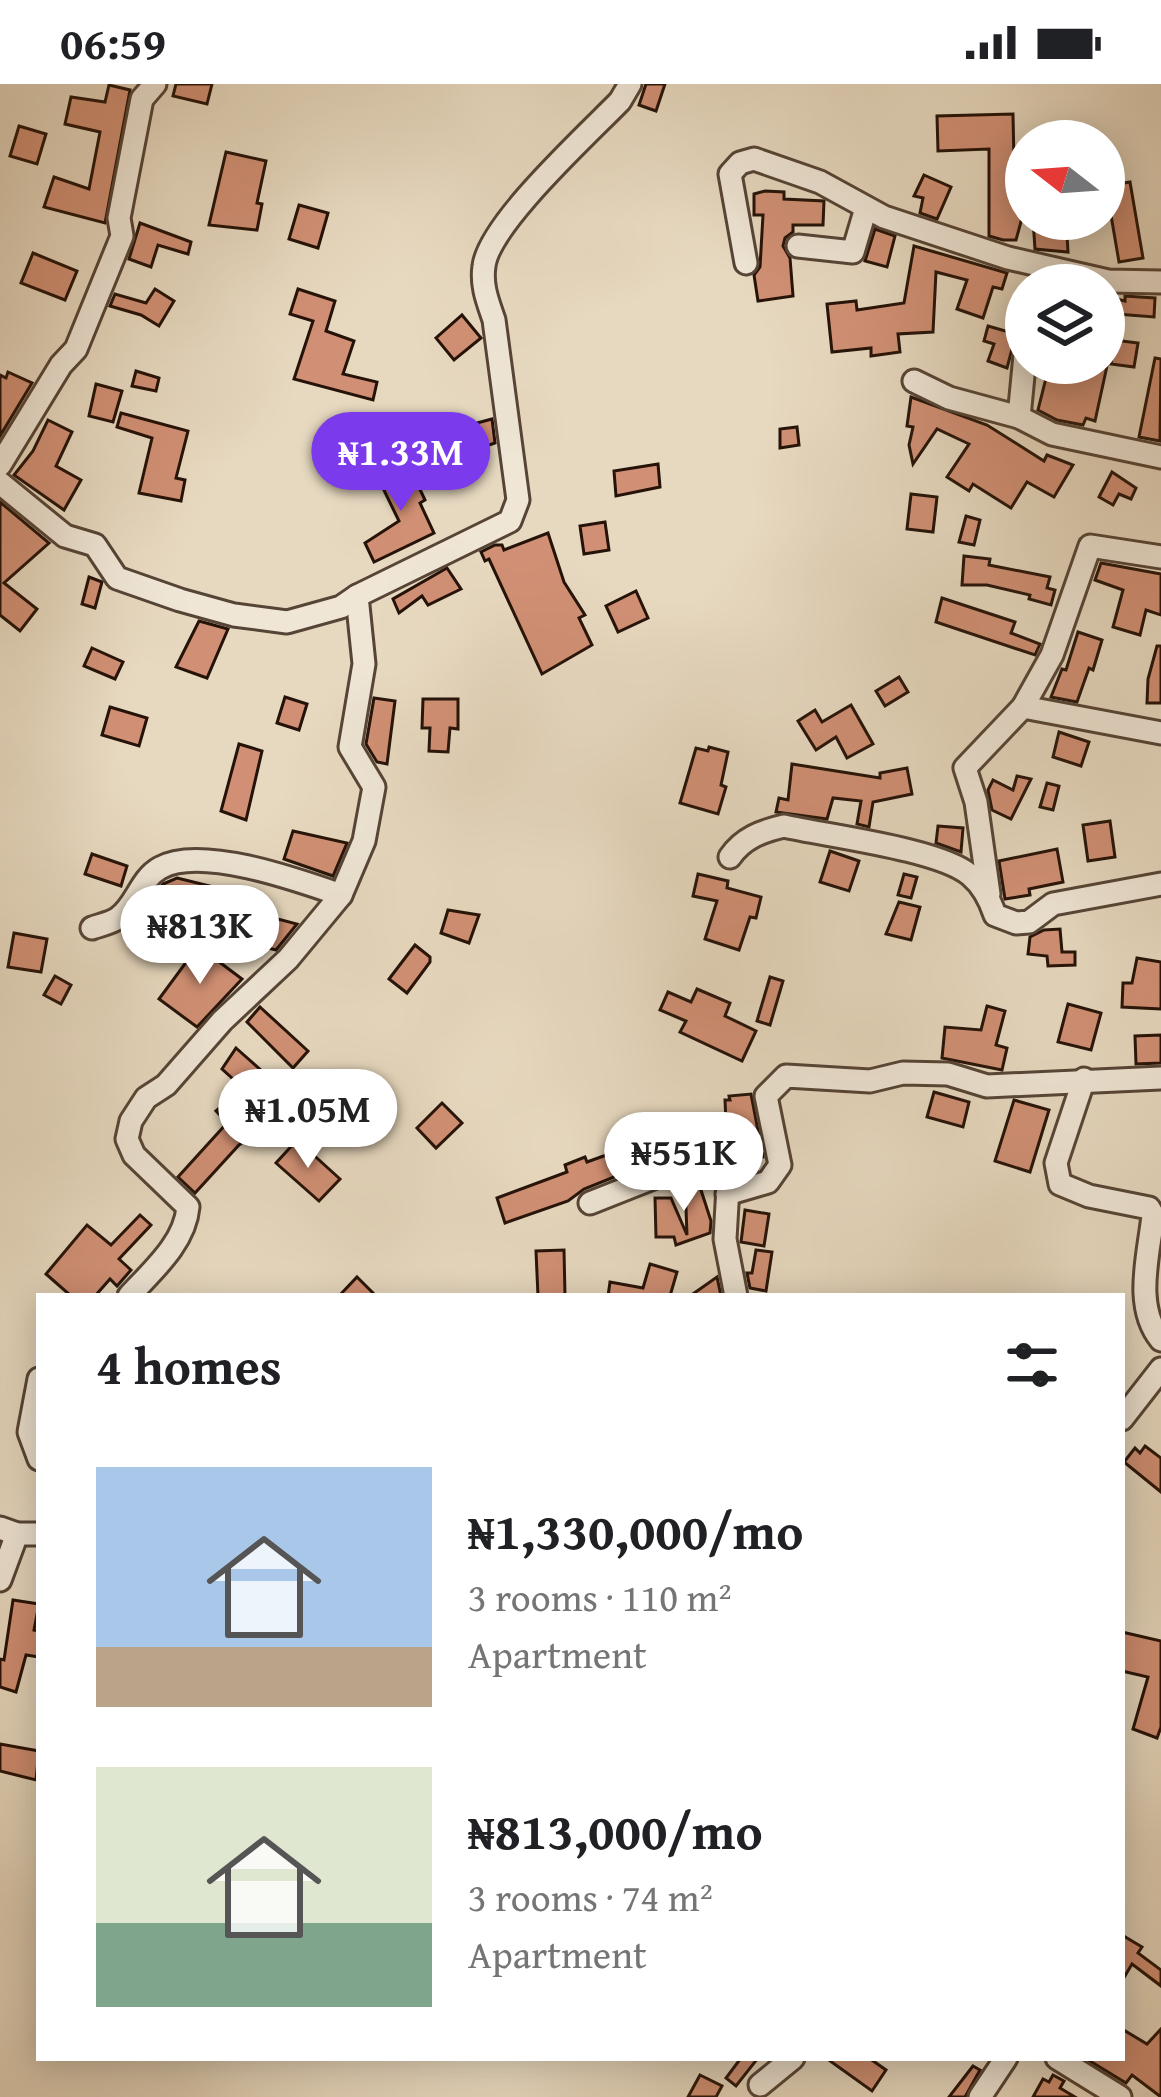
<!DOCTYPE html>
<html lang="en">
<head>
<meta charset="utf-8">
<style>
  body { margin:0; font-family:"Gentium Book Plus",serif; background:#f6f6f6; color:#202124; height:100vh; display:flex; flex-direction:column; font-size:45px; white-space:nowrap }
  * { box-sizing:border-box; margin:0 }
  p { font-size:39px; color:#757577 }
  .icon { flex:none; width:66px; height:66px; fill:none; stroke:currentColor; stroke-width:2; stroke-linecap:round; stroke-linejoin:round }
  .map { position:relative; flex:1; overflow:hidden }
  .sheet { position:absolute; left:36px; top:1209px; width:1089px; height:768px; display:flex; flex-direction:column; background:#fff; border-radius:0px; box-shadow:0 6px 30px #0003 }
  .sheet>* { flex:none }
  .needle { width:78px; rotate:287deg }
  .fabs { position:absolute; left:1005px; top:36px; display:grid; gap:24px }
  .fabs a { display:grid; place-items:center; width:120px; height:120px; border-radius:50%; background:#fff; box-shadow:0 6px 30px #0003; font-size:60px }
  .price { position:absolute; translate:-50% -102px; padding:0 27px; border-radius:42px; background:#fff; color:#222; font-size:39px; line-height:78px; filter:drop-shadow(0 3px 6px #0008) }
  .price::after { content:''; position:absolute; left:50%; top:72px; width:36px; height:27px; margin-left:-18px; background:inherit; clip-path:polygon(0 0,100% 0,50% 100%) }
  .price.selected { background:#7c3aed; color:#fff }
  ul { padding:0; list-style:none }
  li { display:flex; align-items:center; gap:36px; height:300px; padding:0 60px }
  li span { display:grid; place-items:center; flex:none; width:336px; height:240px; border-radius:0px; color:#555 }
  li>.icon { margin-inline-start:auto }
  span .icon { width:144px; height:144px; fill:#fffc; stroke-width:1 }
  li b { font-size:51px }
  h2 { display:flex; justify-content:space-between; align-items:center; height:144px; padding:0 60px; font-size:51px }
  .status { display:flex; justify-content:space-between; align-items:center; height:84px; padding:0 60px; background:#fff; direction:ltr }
  .status svg { height:33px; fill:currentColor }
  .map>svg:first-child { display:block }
</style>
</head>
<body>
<div class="status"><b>06:59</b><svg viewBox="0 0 49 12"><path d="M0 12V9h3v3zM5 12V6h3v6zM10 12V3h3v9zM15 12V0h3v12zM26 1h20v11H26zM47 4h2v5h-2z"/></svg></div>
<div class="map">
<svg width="1161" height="2013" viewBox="0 0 1161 2013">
  <rect width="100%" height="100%" fill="#e7d9c0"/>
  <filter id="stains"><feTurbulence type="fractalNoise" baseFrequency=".00167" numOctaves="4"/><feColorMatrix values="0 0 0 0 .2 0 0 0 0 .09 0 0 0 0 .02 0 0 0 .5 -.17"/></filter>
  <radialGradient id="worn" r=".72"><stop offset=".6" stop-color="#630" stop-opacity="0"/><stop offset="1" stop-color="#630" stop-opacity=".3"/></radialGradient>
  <g fill="#d19075" stroke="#251208" stroke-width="3">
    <polygon points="176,0 212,0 207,20 173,12"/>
    <polygon points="646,0 665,0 656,27 639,21"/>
    <polygon points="109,1 130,6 105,139 44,123 54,93 89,105 100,48 65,40 71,13 105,18"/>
    <polygon points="1013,30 1014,78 1022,78 1022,134 1016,156 1003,156 989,152 989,65 938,67 937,32"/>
    <polygon points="19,42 46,50 37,80 10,72"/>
    <polygon points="226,68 266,77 257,119 262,120 257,146 209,141"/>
    <polygon points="924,91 951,103 937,135 920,129 923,114 914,112"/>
    <polygon points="1130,98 1143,174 1119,178 1106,102"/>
    <polygon points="765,107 784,108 784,115 824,117 823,141 793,141 793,148 785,154 783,162 790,174 793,212 758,217 754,191 760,183 763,131 754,131 754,110"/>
    <polygon points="299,121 328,129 318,164 289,155"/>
    <polygon points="1033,135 1066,135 1068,168 1035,165"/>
    <polygon points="140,139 191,158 188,170 158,161 151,183 129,175"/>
    <polygon points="875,145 895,152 887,183 865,177"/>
    <polygon points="914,162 1007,189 1002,205 993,203 983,234 957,225 967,196 936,188 933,248 898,250 900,268 871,272 871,264 832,268 827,220 856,217 857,226 904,219"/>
    <polygon points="33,169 77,187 65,216 21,199"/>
    <polygon points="155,205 174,217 159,242 141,231 110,222 115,210 146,219"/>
    <polygon points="298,205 335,217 326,247 354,257 343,290 377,298 373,316 294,295 313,237 290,230"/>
    <polygon points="1104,212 1125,217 1125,212 1155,214 1154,233 1104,229"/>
    <polygon points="462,231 481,254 454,276 436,254"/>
    <polygon points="988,242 1016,250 1007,284 988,277 994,260 984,257"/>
    <polygon points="1114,256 1138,259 1134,283 1111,280"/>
    <polygon points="1155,274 1161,275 1160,357 1139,353"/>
    <polygon points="1040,279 1107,282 1095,337 1086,334 1083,341 1057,336 1038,326 1046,294 1038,292"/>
    <polygon points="136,287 159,294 156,307 132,302"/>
    <polygon points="8,288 32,299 0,352 0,291 6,294"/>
    <polygon points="96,300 122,307 113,338 89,332"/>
    <polygon points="911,313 987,341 1044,377 1047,371 1073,381 1054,413 1027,398 1011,424 973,400 969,407 947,393 969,360 937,345 913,380 909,361 913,343 907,342"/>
    <polygon points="121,329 188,347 176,394 185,396 181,417 139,409 152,354 117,343"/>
    <polygon points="492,335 495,359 472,367 462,343"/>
    <polygon points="48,336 72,348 56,382 81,396 64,426 14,391 33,367"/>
    <polygon points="797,343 799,361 780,364 780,345"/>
    <polygon points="407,378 425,416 420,419 434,449 374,478 365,459 399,437 377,392"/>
    <polygon points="658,380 660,403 616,412 614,387"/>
    <polygon points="1112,388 1136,404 1131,415 1119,410 1113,421 1099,413"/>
    <polygon points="911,410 937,413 933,448 907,445"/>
    <polygon points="0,418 49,459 4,499 37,525 20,547 0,531"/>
    <polygon points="966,432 980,436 974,461 959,458"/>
    <polygon points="605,438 609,466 584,470 580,442"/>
    <polygon points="548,449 564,498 585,531 579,534 592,561 542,590 489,475 485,477 481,468 495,461 502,461 504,466"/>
    <polygon points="964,472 990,475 989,481 1050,493 1047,504 1055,506 1051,521 1029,515 1030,511 987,501 962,501"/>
    <polygon points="1101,479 1161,490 1161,531 1146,526 1140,551 1113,543 1123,506 1095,496"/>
    <polygon points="447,484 461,505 428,521 422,512 399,529 393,515"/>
    <polygon points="89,493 102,498 95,524 82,520"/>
    <polygon points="636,507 648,534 618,548 606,522"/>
    <polygon points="942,514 1015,538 1011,549 1040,560 1035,571 936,538"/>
    <polygon points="199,537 228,545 207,594 176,583"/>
    <polygon points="1078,548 1102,556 1093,586 1089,584 1077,618 1051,613 1062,585 1066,586"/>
    <polygon points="1157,562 1161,562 1161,619 1147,619 1148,595"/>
    <polygon points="92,564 123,578 115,595 84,582"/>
    <polygon points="899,593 908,608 885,622 876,607"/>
    <polygon points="285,613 307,620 299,646 277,639"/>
    <polygon points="374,614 395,617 387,680 377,678 366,660"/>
    <polygon points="423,615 458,615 458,645 450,644 448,668 429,667 430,644 422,644"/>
    <polygon points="851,621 873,660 847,674 836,653 816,666 798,637 815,626 822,638"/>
    <polygon points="110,623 147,634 139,662 102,651"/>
    <polygon points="1059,648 1089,658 1081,682 1053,673"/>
    <polygon points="239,660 262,667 246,736 221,727"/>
    <polygon points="709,663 728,668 721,701 726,703 718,730 680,719 696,664 708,667"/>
    <polygon points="792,680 880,694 880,689 907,684 912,710 873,718 869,743 857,740 861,717 833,714 827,735 776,728 779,714 788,716"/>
    <polygon points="1017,692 1031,695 1011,735 992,726 988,706 993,696 1013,706"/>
    <polygon points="1047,699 1059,702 1053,726 1040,723"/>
    <polygon points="1110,737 1115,773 1088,777 1083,741"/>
    <polygon points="938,742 963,744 961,768 936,759"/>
    <polygon points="293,747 347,759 333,792 284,775"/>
    <polygon points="1057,765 1063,798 1029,805 1030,811 1005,815 999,777"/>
    <polygon points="830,767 859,777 849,807 820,798"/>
    <polygon points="92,770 127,782 121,802 85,790"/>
    <polygon points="698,790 728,797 727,804 761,813 756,834 750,833 739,866 705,855 717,817 693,812"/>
    <polygon points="904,790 917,793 911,814 898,811"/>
    <polygon points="177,794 214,803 213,807 220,811 257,820 255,829 297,840 276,866 223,852 225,846 158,832 189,855 148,846 153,813 163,800"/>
    <polygon points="899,818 920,823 911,856 886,850"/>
    <polygon points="448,826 479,831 469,859 441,849"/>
    <polygon points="1060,845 1062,868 1075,868 1075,881 1048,882 1047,872 1028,870 1030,853 1044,846"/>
    <polygon points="14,849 47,855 41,888 8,883"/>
    <polygon points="415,861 430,873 430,878 407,909 389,895"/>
    <polygon points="198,862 242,895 197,943 159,915"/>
    <polygon points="1137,874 1161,878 1161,925 1122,923 1123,899 1132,899"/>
    <polygon points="55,892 71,901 61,920 44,911"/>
    <polygon points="770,893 783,897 770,941 757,937"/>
    <polygon points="697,905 730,919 725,932 756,947 742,977 680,948 686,937 660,926 668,908 691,918"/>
    <polygon points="1068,920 1101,929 1091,966 1058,958"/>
    <polygon points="987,922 1005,927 996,961 1007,964 1002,986 942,974 945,943 981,946"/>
    <polygon points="260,923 308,967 293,984 247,938"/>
    <polygon points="1161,951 1161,979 1136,980 1135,952"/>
    <polygon points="236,964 272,996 266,1003 284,1031 239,1061 195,1109 178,1093 227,1039 216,1027 243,1004 222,985"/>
    <polygon points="934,1008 969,1018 963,1043 927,1033"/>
    <polygon points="751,1010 763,1073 746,1075 737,1037 726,1038 725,1016 730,1016 729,1012"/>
    <polygon points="1014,1016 1049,1026 1030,1088 995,1077"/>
    <polygon points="442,1019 462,1039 436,1064 417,1044"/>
    <polygon points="297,1056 340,1095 319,1117 276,1079"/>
    <polygon points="645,1057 654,1077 584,1105 568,1117 505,1139 497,1114 567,1088 565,1081 585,1073 587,1078"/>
    <polygon points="707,1091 710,1102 700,1103 711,1137 710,1149 676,1161 674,1153 656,1153 655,1114 671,1114 687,1151 685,1098"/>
    <polygon points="745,1126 769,1130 764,1162 741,1158"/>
    <polygon points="140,1131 151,1141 119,1175 131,1186 117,1202 110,1195 95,1212 71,1212 46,1190 87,1141 111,1161"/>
    <polygon points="564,1166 565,1212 538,1212 536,1167"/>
    <polygon points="756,1166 772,1168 766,1207 750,1204 747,1189 752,1189"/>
    <polygon points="650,1180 677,1188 670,1212 608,1212 610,1198 643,1204"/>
    <polygon points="357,1193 376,1212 339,1212"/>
    <polygon points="717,1193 721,1212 690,1212"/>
    <polygon points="1145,1362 1161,1374 1161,1408 1124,1378 1135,1364 1140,1369"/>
    <polygon points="13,1516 39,1520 34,1546 39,1547 39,1573 26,1571 16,1608 0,1603 0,1575 4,1576"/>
    <polygon points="1122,1548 1161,1557 1161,1643 1157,1654 1133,1645 1148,1593 1122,1587"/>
    <polygon points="0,1660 39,1667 36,1696 0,1687"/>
    <polygon points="1122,1851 1142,1863 1138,1869 1161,1886 1161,1902 1132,1880 1122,1897"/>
    <polygon points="1122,1945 1147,1960 1161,1945 1161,2013 1132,1991 1126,1999 1085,1974 1122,1974"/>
    <polygon points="741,1974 758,1974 736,2002 726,1994"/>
    <polygon points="826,1974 869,1974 886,1986 872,2007"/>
    <polygon points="973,1982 980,1986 965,2013 949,2013"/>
    <polygon points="700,1991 722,2002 716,2013 688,2013"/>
    <polygon points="1053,1991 1064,1997 1060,2004 1075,2013 1033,2013 1043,1995 1049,1998"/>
  </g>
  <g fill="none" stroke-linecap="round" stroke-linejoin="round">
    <defs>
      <g id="minor">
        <polyline points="798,162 853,168 866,124"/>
        <polyline points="746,179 730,90 740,79 754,75 820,98 884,133 1008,174 1108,197 1161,198"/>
        <polyline points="914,297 949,314 1019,333 1026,261"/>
        <polyline points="1019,333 1052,350 1161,373"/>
        <polyline points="0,381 61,281 76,265 122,152 119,134 142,15 155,0"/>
        <polyline points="0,399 65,452 95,461 117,494 180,516 234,531 287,538 341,523 357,512"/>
        <polyline points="1023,623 1161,649"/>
        <path d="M730,773C743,754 762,747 784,742C828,752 939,765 970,791C982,801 990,816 995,831L1016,839L1029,838L1053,820L1161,800"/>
        <polyline points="989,810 976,718 965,684 1023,623 1052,571 1090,462 1161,473"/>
        <path d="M92,844C100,841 111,839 118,834C136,822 140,795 160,784C200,761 298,796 341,811"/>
        <path d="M1084,995L1056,1079L1060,1100L1089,1112L1149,1124L1153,1131C1149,1171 1133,1222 1161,1256"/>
        <polyline points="727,1110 768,1098 780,1081 766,1012 786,992 870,997 903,989 948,990 987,1002 1161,994"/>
        <polyline points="590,1119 696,1077 711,1076 724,1085 728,1103 725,1155 736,1212"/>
        <path d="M129,1212C152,1187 185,1159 188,1123L134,1071L127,1055L131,1037L146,1014L166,1001L222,937L288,875L341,811L364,757L374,703L350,663L364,580L357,512L510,437L518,416L494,236C488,218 481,202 484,182C489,140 588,50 620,17L630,0"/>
        <polyline points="39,1295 29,1348 39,1375"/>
        <polyline points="1122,1335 1161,1285"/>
        <polyline points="0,1444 17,1450 39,1450"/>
        <polyline points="0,1496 17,1450"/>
        <polyline points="1057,1974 1120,2013"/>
        <polyline points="760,2001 793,1974"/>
        <polyline points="980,2013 1006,1974"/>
      </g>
    </defs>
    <use href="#minor" stroke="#564436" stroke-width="27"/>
    <use href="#minor" stroke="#efe6d6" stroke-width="21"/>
  </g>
  <rect width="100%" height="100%" filter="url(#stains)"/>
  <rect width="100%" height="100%" fill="url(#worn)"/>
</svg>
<div class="fabs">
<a><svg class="needle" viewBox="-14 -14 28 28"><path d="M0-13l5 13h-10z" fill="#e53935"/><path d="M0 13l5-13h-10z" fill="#757577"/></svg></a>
<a><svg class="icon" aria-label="layers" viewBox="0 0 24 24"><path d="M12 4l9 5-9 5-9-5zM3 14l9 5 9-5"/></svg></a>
</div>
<b class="price selected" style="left:401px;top:430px">₦1.33M</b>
<b class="price" style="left:200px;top:903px">₦813K</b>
<b class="price" style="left:308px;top:1087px">₦1.05M</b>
<b class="price" style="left:684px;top:1130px">₦551K</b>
<section class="sheet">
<h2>4 homes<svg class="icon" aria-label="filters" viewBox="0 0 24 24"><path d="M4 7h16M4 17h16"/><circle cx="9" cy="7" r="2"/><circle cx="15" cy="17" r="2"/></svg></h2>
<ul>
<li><span style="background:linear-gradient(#a9c7e8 75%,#b9a48a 0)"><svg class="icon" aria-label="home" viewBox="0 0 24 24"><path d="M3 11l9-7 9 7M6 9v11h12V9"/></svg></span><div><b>₦1,330,000/mo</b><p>3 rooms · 110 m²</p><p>Apartment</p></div></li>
<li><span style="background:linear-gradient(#dfe7d0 65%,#7fa58c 0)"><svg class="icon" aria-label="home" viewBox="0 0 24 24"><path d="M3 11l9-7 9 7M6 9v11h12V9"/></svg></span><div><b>₦813,000/mo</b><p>3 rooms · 74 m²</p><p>Apartment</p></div></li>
</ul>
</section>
</div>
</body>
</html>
